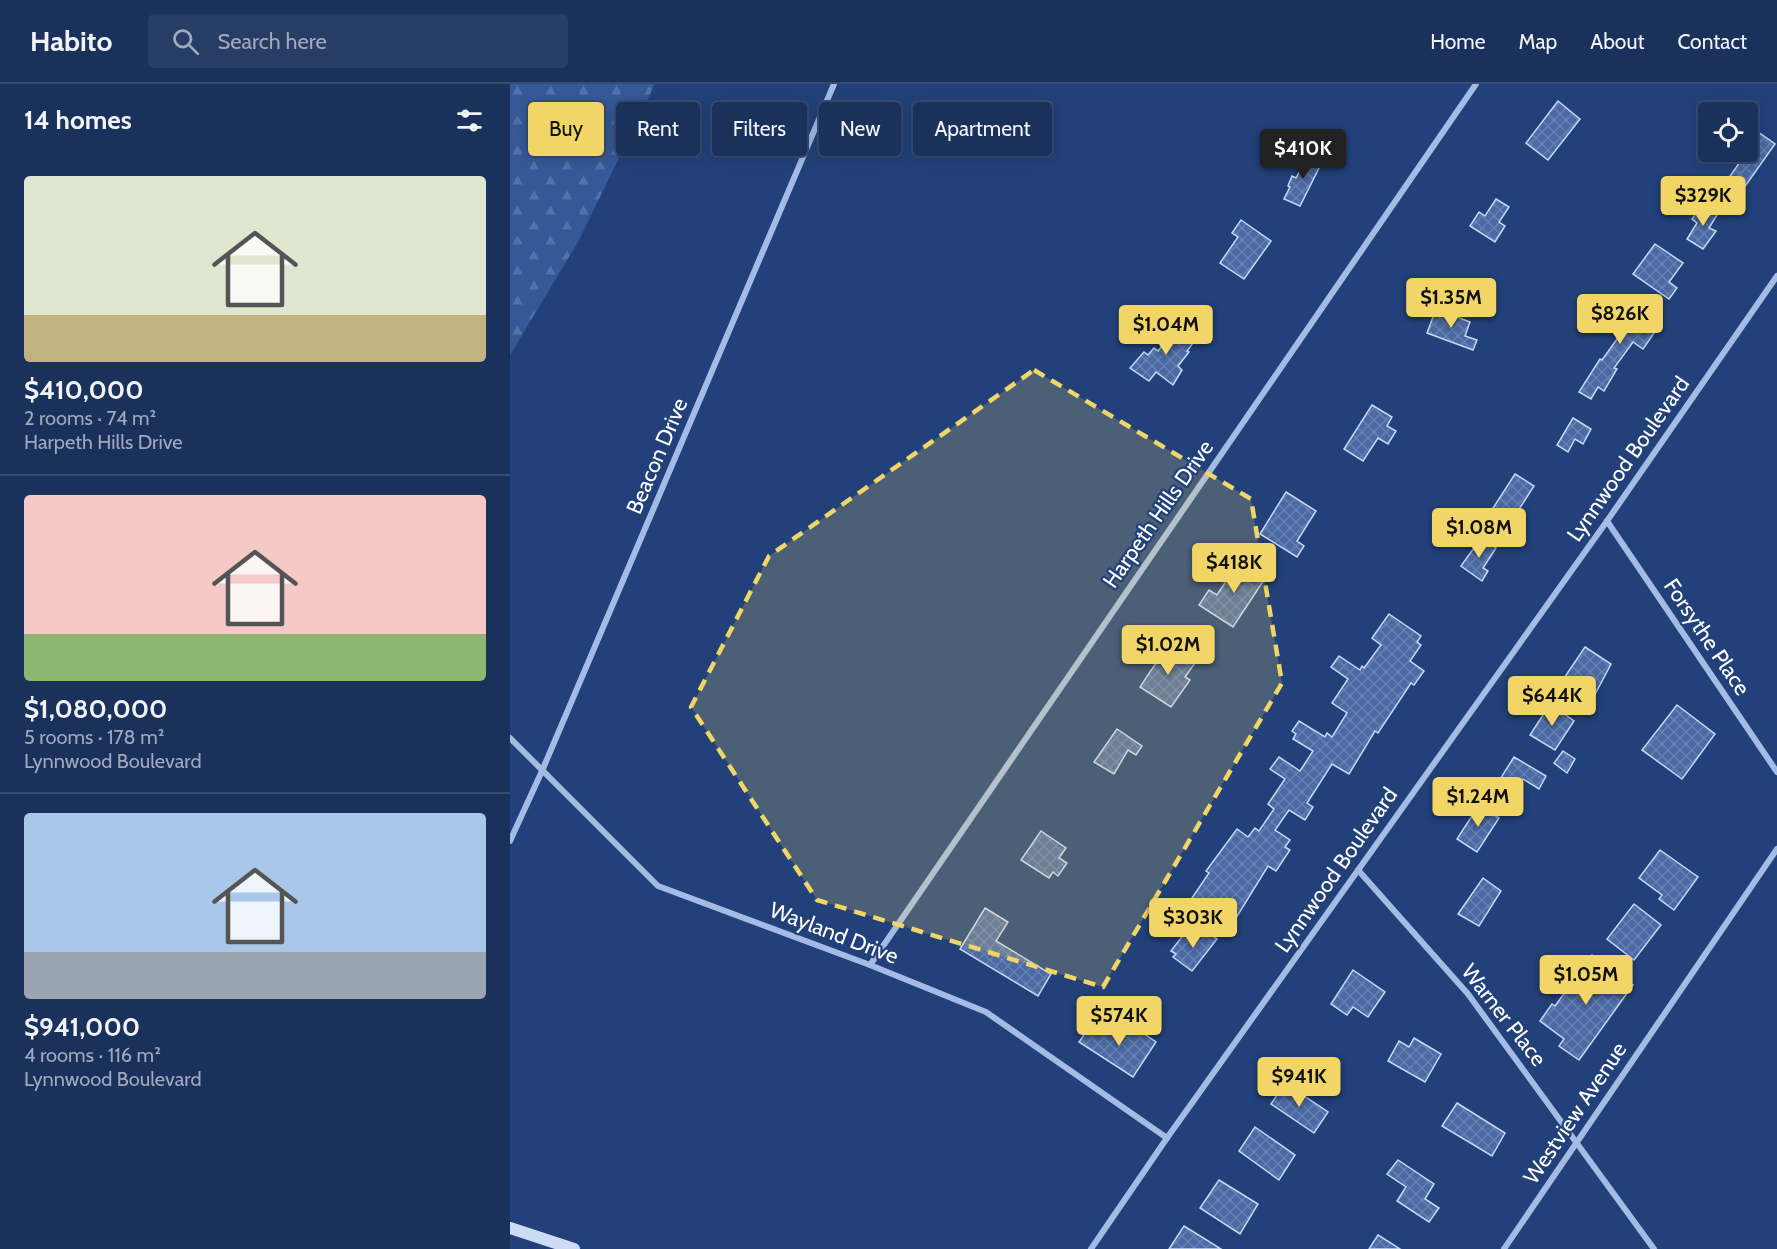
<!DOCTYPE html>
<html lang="en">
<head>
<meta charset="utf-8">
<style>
  body { margin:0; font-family:Cabin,sans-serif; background:#273d65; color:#f1f3f6; height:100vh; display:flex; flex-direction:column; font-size:22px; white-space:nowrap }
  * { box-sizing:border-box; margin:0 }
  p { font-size:20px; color:#9fa9bb }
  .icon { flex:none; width:33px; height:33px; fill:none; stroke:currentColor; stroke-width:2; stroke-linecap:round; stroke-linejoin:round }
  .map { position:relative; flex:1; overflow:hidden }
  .sheet { display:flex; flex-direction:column; background:#1a315c; width:510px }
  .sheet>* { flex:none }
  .banner { position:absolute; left:18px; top:18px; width:570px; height:54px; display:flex; gap:12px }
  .tools { position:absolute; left:1188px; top:18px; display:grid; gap:12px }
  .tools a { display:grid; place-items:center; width:60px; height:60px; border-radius:6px; background:#1a315c; box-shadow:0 3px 15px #0003,0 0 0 2px #384c72; font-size:30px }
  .price { position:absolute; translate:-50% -51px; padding:0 14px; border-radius:6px; background:#f1d567; color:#111; font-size:20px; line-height:39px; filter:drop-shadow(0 2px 3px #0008) }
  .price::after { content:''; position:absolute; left:50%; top:36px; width:18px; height:14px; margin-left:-9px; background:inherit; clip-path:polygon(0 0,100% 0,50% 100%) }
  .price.current { background:#222; color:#fff }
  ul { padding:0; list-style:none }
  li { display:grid; align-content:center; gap:12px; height:318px; padding:0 24px }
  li+li { border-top:2px solid #384c72 }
  li span { display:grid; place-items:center; height:186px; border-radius:6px; color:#555 }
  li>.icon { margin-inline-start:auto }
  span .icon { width:108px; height:108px; fill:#fffc; stroke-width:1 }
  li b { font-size:26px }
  h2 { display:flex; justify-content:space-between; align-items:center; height:72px; padding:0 24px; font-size:26px }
  .tag { padding:0 21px; border-radius:6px; background:#1a315c; box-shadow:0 3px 15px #0003,0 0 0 2px #384c72; font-size:21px; line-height:54px }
  .tag.current { background:#f1d567; color:#111 }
  header { display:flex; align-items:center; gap:36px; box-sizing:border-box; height:84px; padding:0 30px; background:#1a315c; border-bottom:2px solid #384c72 }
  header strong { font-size:28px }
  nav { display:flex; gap:33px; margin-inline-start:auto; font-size:21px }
  .search { width:420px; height:54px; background:#273d65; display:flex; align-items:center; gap:15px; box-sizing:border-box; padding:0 21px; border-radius:6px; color:#9fa9bb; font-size:22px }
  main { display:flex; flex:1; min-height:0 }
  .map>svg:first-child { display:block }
</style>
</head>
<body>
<header>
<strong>Habito</strong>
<div class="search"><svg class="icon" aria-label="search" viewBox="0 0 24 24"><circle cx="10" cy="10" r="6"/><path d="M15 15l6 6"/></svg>Search here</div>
<nav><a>Home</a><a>Map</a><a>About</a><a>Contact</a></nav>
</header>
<main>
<section class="sheet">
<h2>14 homes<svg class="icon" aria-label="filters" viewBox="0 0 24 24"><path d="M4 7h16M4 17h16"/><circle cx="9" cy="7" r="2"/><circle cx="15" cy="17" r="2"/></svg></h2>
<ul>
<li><span style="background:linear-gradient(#dfe7d0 75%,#c2b280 0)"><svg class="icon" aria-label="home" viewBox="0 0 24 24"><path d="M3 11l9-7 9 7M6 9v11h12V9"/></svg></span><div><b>$410,000</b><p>2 rooms · 74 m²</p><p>Harpeth Hills Drive</p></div></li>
<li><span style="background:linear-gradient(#f6c9c9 75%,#8fb573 0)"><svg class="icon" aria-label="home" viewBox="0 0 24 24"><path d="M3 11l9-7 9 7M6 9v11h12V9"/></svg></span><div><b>$1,080,000</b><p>5 rooms · 178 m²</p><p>Lynnwood Boulevard</p></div></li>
<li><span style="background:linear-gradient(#a9c7e8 75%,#9aa5b1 0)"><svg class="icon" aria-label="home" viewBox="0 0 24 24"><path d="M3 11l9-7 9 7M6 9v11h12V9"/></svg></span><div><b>$941,000</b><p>4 rooms · 116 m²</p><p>Lynnwood Boulevard</p></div></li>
</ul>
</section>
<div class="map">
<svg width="1267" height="1165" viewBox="0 0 1267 1165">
  <defs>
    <pattern id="forest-firs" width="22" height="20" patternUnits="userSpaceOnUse" patternTransform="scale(1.5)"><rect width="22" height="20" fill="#355998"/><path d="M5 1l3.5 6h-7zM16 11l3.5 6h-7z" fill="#5372a7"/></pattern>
    <pattern id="building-cross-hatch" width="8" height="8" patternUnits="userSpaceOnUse" patternTransform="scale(1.5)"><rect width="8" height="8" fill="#4b6aa3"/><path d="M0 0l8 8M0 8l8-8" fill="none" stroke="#6680b1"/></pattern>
  </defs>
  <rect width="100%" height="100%" fill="#22417a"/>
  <polygon fill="url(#forest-firs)" points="0,0 145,0 68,158 0,271"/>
  <g fill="url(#building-cross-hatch)" stroke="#c7d8f4" stroke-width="1.5">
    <polygon points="1048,17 1070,35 1038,76 1016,59"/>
    <polygon points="1244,45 1265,60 1224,118 1209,108 1230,78 1216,68 1238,68 1238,54"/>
    <polygon points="799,69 813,76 790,122 774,115 780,103 778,102 782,92 786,94"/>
    <polygon points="986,115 999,123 989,138 995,142 985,158 960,142 969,128 975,132"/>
    <polygon points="1192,121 1207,131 1199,144 1206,147 1193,165 1177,155 1187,139 1182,135"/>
    <polygon points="731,136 761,157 734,195 710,179 728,153 722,149"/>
    <polygon points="1145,160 1173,179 1159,198 1167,204 1159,215 1123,190"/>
    <polygon points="1112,216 1149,242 1133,265 1123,258 1104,284 1107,285 1094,307 1088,303 1081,315 1069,308 1090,275 1092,276 1110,251 1095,240"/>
    <polygon points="926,225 960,238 955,252 967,256 963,266 917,249"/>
    <polygon points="664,235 681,249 677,254 683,259 677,267 679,268 668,282 672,286 663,301 646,288 639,297 620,284 634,268 638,271 644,264 648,267 661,251 655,246"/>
    <polygon points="862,321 882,333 877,342 886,347 878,360 868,354 853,377 834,365"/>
    <polygon points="1063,334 1081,345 1073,360 1065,355 1058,368 1047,361"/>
    <polygon points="1005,390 1024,402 997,444 978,432"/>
    <polygon points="776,408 806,427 787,457 794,462 787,473 750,450"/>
    <polygon points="971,454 986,464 973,484 978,487 972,497 951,482"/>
    <polygon points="730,476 756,493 723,543 689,521 699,506 707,511"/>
    <polygon points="879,530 911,552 907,558 911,561 900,577 914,587 904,601 901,599 868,649 865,647 839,690 822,680 797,719 803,723 795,736 779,726 765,746 780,756 775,763 780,766 766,787 758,782 726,834 706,821 702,827 682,814 699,789 696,787 727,745 738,753 745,744 749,747 764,725 758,720 775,695 760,685 769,673 790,687 803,667 783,655 786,650 782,647 789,637 815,653 817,649 822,653 837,629 822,619 838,595 821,583 829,572 850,586 852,582 854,584 871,561 862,554"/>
    <polygon points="658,561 685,579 675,593 680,596 661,623 630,603"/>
    <polygon points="1075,563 1101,580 1081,618 1052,597"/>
    <polygon points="1040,620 1064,637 1045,666 1020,651"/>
    <polygon points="1167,621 1205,650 1172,695 1132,666"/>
    <polygon points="607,645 632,662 626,671 618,666 604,690 584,678"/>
    <polygon points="1053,667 1065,675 1057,689 1044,679"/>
    <polygon points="1004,673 1036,692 1029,705 1013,695 1005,711 987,700"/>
    <polygon points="969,721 989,734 967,768 947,755"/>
    <polygon points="531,747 556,764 549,774 557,779 548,792 543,788 539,794 511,776"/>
    <polygon points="1150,766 1188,793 1164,826 1149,815 1152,811 1129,794"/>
    <polygon points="973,794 991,807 969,842 948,830"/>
    <polygon points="1124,820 1151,841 1124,876 1097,855"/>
    <polygon points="475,824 498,838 486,857 541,890 528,912 450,865"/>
    <polygon points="692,844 707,855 682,887 663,873 666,870 661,867 674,850 682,857"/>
    <polygon points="1082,871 1123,901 1069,976 1049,962 1054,955 1030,937 1042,920 1045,922"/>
    <polygon points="843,886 875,908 858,933 843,923 837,931 821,920"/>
    <polygon points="583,938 611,956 621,941 646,958 623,993 569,958"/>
    <polygon points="904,954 931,970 915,998 878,977 889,957 899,963"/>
    <polygon points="775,999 818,1028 804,1049 761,1020"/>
    <polygon points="947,1019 995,1049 982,1072 932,1042"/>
    <polygon points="745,1043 785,1071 769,1096 729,1067"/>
    <polygon points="888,1076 924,1100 915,1115 929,1124 919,1138 887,1117 896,1103 877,1090"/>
    <polygon points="709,1096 748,1120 730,1150 690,1124"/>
    <polygon points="674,1142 711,1165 659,1165"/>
    <polygon points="868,1151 890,1165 859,1165"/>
  </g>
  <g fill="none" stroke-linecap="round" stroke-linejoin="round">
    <g stroke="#a4bce5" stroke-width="6">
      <polyline points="1097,437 1267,688"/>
      <polyline points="0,654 148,802 360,881 476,928 657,1054"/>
      <polyline points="0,757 32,687 324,0"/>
      <polyline points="848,786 958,910 1144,1165"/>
      <polyline points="360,881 966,0"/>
      <polyline points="581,1165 657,1054 1097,437 1267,192"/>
      <polyline points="994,1165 1267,765"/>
    </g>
    <polyline stroke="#cedbf4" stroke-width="12" points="0,1144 64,1165"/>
  </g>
  <path fill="#f1d567" fill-opacity="0.2" stroke="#f1d567" stroke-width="4.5" stroke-dasharray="12 8" stroke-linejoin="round" d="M524,286L741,415L772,599L593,903L307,816L181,623L259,472Z"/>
  <g text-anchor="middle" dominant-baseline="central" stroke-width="4.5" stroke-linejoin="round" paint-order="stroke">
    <g font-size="22" fill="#fff" stroke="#22417a">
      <text transform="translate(147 372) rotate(-67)">Beacon Drive</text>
      <text transform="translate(1118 375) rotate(-55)">Lynnwood Boulevard</text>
      <text transform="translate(648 430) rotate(-55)">Harpeth Hills Drive</text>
      <text transform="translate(1197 553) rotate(56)">Forsythe Place</text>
      <text transform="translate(826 786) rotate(-55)">Lynnwood Boulevard</text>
      <text transform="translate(324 849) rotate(21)">Wayland Drive</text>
      <text transform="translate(994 931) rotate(52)">Warner Place</text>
      <text transform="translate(1065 1029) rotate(-56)">Westview Avenue</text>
    </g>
  </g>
</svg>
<div class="tools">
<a><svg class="icon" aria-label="locate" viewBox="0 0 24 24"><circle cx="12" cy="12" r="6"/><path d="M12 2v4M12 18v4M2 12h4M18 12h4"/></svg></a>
</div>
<b class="price current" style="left:793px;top:96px">$410K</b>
<b class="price" style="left:1193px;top:143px">$329K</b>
<b class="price" style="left:941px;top:245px">$1.35M</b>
<b class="price" style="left:1110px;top:261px">$826K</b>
<b class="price" style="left:656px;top:272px">$1.04M</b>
<b class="price" style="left:969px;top:475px">$1.08M</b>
<b class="price" style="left:724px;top:510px">$418K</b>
<b class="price" style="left:658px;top:592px">$1.02M</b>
<b class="price" style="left:1042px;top:643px">$644K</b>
<b class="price" style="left:968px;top:744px">$1.24M</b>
<b class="price" style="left:683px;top:865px">$303K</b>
<b class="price" style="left:1076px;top:922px">$1.05M</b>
<b class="price" style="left:609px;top:963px">$574K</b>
<b class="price" style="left:789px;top:1024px">$941K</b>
<div class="banner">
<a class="tag current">Buy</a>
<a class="tag">Rent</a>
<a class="tag">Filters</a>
<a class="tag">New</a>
<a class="tag">Apartment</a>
</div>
</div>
</main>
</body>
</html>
